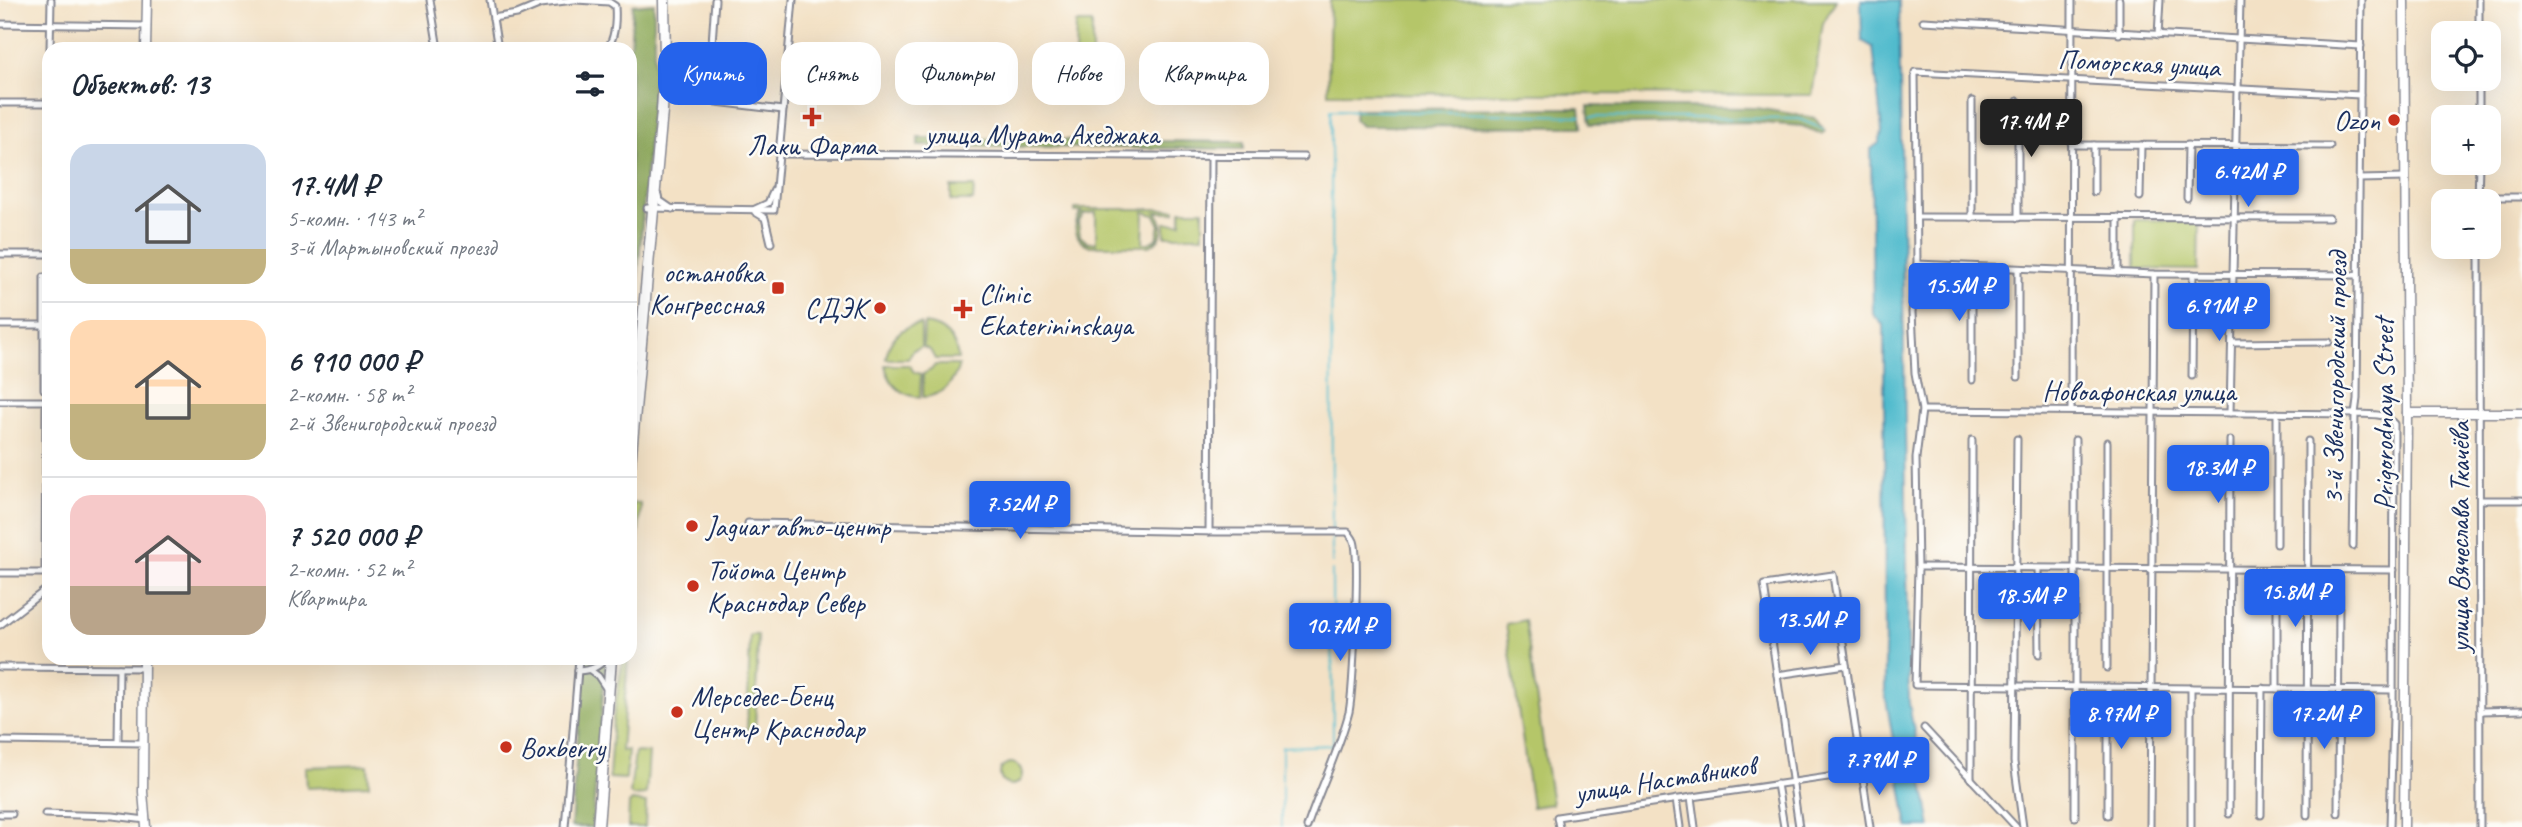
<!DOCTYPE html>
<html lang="ru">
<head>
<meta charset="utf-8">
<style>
  body { margin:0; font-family:Caveat,sans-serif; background:#f6f6f7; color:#1f2937; height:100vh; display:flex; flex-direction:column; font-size:26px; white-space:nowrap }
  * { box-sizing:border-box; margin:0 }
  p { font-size:23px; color:#747a83 }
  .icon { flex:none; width:38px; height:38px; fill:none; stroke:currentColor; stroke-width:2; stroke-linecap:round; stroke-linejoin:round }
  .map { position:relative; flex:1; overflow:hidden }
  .details { position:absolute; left:42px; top:42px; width:595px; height:623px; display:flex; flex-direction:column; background:#fff; border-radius:21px; box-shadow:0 7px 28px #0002 }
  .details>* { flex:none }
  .guide { position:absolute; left:658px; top:42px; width:665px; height:63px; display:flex; gap:14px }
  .buttons { position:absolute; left:2431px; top:21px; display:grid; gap:14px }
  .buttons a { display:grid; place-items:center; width:70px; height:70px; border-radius:14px; background:#fff; box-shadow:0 7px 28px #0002; font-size:35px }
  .price { position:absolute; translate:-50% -60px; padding:0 16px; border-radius:7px; background:#2563eb; color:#fff; font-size:23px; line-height:46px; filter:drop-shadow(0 2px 4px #0008) }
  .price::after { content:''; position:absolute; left:50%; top:42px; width:21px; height:16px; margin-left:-10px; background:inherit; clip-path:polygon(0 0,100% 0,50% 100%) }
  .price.on { background:#222; color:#fff }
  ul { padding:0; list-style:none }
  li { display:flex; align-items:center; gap:21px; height:175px; padding:0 28px }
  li+li { border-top:2px solid #e0e1e3 }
  li span { display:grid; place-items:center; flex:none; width:196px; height:140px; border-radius:21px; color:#555 }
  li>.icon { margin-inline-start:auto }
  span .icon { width:84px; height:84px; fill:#fffc; stroke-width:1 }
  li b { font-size:30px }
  h2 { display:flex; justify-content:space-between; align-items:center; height:84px; padding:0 28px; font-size:30px }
  .pill { padding:0 24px; border-radius:21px; background:#fff; box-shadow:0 7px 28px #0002; font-size:24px; line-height:63px }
  .pill.on { background:#2563eb; color:#fff }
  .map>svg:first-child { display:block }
</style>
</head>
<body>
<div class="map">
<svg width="2522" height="827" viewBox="0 0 2522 827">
  <rect width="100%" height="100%" fill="#fdfcf7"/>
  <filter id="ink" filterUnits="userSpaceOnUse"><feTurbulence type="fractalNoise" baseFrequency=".0143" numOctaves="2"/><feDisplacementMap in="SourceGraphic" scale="14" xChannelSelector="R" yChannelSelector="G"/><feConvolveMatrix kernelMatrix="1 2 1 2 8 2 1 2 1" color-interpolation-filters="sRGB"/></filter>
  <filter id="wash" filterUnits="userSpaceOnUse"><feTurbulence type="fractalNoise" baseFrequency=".00686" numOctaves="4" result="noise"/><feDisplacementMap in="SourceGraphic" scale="28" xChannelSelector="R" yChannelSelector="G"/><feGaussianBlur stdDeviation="1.57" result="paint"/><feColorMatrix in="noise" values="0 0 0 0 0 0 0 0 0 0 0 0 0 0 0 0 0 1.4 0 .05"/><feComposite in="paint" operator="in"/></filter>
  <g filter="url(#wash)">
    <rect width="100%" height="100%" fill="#f3e1c5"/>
    <g fill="#b5c669" stroke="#687a64" stroke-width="2" fill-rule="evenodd">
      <polygon points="1330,0 1836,0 1823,23 1812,95 1328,93"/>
      <polygon points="1076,23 1092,23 1092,56 1075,55"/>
      <polygon points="1075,57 1092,57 1092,90 1075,89"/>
      <rect x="834" y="71" width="28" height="25"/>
      <polygon points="951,187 974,187 973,201 951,201"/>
      <path d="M1075,209H1175V212H1156C1166,225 1164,238 1150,246H1090C1074,240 1071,225 1082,212H1075ZM1096,212V243L1087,242L1080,236L1078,223L1084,214ZM1144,212L1155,215L1160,225L1157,238L1149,243H1143Z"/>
      <polygon points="1181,210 1203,210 1203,236 1165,236 1165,223 1181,223"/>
      <polygon points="2135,220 2199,220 2198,270 2135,269"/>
      <path d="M921,324V347L913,350L908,359H886C888,339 901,326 921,324Z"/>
      <path d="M924,324C944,326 956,339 958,359H935L930,350L923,347Z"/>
      <path d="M885,365H909L914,372L921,374L920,397C901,396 889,384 885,365Z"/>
      <path d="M935,365H959C953,384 943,396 923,397V374L931,370Z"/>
      <polygon points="633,503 641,504 630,637 630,536"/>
      <polygon points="1525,620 1552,804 1532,807 1506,624"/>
      <polygon points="750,635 758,635 755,733 747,732"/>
      <polygon points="623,658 628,658 621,751 628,750 626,779 609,778 613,719"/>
      <polygon points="635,752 649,753 646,795 633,796 630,794"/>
      <circle cx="1011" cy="774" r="11"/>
      <polygon points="368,765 369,785 307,788 306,767"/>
      <polygon points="632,801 646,803 645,827 628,827 629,804"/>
    </g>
    <g fill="#90ab5d" stroke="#566d5e" stroke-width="2">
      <polygon points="654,3 654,73 630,374 630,49 633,5"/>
      <polygon points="1588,106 1757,108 1815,118 1825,131 1822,134 1802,126 1750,122 1590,125"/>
      <polygon points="1580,108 1582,127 1361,126 1354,119 1355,109"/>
      <polygon points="918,138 1244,142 1244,149 918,146"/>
      <polygon points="584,658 606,658 592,827 571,827"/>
    </g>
    <polygon fill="#51bbcd" stroke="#367596" stroke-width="2" points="1861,0 1899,0 1909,703 1931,827 1908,827 1885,693 1884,326 1873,314 1871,149 1879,143 1882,132 1873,47 1862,41"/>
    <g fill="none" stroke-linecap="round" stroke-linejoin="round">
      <g stroke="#51bbcd" stroke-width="2">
        <polyline points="1591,117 1799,119 1823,129"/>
        <polyline points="1332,563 1331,110 1581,116"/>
        <polyline points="1282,827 1282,747 1333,745 1332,571"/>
      </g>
    </g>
  </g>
  <g filter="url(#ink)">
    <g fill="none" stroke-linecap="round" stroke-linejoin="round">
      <defs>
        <g id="street">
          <polyline points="430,0 438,49"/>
          <polyline points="490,0 498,49"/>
          <path d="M576,0L609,2L615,6C616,20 615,38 607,49"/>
          <polyline points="715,0 708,101 783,110"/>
          <polyline points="493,18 517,14 541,4 574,0"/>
          <polyline points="1923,21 2361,46"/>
          <polyline points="0,24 147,26"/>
          <polyline points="2479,33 2479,0"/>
          <polyline points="2119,34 2119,0"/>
          <polyline points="2158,35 2160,0"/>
          <polyline points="50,49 51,0"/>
          <polyline points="2238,90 2240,0"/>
          <polyline points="2360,95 1915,72 1917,264 1912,312 1915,373 1922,410 1916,458 1918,567 1915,685 2393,690"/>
          <polyline points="0,103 49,103"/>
          <polyline points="2479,117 2479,79"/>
          <polyline points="2072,145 2330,146"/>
          <polyline points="779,154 1304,157"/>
          <polyline points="2359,179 2405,178"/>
          <polyline points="2094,192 2094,145"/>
          <polyline points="658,195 659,200 672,209"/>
          <polyline points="2140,197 2141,145"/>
          <polyline points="2478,197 2522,197"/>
          <polyline points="2187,198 2188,145"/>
          <polyline points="2478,201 2479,163"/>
          <polyline points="647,208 774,210 793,0"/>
          <polyline points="755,209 768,203 774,190"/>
          <polyline points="755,212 765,218 771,243"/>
          <polyline points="1917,217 2329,218"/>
          <polyline points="1972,218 1972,101"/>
          <polyline points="2018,218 2018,101"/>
          <polyline points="2479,247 2480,827"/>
          <polyline points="0,254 49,254"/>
          <polyline points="1917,264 2154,274 2358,275"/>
          <polyline points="1972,267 1972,380"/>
          <polyline points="2118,273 2118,217"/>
          <polyline points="0,325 49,325"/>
          <polyline points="2232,343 2329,342"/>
          <polyline points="2192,376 2193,274"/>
          <polyline points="2018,377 2018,269"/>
          <polyline points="44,389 44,277"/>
          <polyline points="0,401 49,401"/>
          <path d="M1922,410L2355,414C2370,415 2385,412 2394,424L2393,718L2390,827"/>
          <polyline points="2071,411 2072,0"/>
          <polyline points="2230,413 2237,90"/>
          <polyline points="2017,439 2014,762 2023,827"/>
          <polyline points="2480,500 2522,500"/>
          <path d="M748,523L1217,532H1348C1350,535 1353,538 1354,541C1360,555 1353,692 1349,712C1339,751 1320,788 1307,827"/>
          <polyline points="1209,532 1211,156"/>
          <polyline points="2277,544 2277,413"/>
          <polyline points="2353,546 2355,414 2357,399 2361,0"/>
          <polyline points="1918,567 2394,570"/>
          <polyline points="2038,569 2039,654"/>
          <polyline points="0,573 49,573"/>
          <polyline points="45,573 46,401"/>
          <polyline points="0,625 49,587"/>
          <polyline points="0,667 144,668"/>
          <polyline points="2107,668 2107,442"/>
          <polyline points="590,670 598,676 606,688"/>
          <path d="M578,671C591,670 598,668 606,658"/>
          <polyline points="1777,675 1846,665"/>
          <polyline points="2108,687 2108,815"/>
          <polyline points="2191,688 2191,827"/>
          <polyline points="2277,689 2277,594"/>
          <polyline points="2481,711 2522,710"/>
          <polyline points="1924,728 2016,827"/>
          <polyline points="0,741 143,743"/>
          <polyline points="118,742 119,668"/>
          <polyline points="1971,779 1972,440"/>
          <polyline points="1777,784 1784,827"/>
          <polyline points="1691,797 1695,827"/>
          <polyline points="1676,799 1680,827"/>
          <polyline points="2338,813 2339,595"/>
          <polyline points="0,814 12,814"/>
          <polyline points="45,814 113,816 146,820"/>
          <polyline points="2229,814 2230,440"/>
          <polyline points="2261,815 2262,688"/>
          <polyline points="2307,815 2308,441"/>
          <polyline points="2075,817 2075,440"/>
          <polyline points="565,827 579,658"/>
          <polyline points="1559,827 1557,817 1862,772"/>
          <polyline points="1799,827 1764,585 1833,575 1870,827"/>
          <polyline points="2150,827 2154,274"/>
        </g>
        <g id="secondary">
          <polyline points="146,49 147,0"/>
          <polyline points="2407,413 2522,413"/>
          <polyline points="144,658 143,792 146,827"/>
          <polyline points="2404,827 2407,413 2404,0"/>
        </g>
        <g id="highway">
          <polyline points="630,465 662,111 665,60 664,0"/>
          <polyline points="598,827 611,658"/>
        </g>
      </defs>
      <use href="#street" stroke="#878892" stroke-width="9"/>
      <use href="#secondary" stroke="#878892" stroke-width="11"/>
      <use href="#highway" stroke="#878892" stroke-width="13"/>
      <use href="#street" stroke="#fff" stroke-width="5"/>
      <use href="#secondary" stroke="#fff" stroke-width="8"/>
      <use href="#highway" stroke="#fff" stroke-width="10"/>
    </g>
  </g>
  <g fill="#c8321e" stroke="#fdfcf7" stroke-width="2.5">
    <path d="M808.5 106.5h7v7h7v7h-7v7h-7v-7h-7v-7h7z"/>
    <circle cx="2394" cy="120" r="7"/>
    <rect x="771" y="281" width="14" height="14" rx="3.5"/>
    <circle cx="880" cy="308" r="7"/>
    <path d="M959.5 298.5h7v7h7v7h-7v7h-7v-7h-7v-7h7z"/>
    <circle cx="692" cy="526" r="7"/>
    <circle cx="693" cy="586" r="7"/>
    <circle cx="677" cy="712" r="7"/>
    <circle cx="506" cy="747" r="7"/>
  </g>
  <g text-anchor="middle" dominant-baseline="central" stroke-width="5" stroke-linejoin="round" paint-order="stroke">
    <g font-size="28" fill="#1b2f5e" stroke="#fdfcf7">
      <text transform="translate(2139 63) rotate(3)">Поморская улица</text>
      <text x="1042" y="134">улица Мурата Ахеджака</text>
      <text transform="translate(2335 378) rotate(-89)">3-й Звенигородский проезд</text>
      <text x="2139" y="391">Новоафонская улица</text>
      <text transform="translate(2383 414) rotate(-90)">Prigorodnaya Street</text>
      <text transform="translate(2459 537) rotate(-90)">улица Вячеслава Ткачёва</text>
      <text transform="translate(1665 779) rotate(-9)">улица Наставников</text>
    </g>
    <g font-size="28" fill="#1b2f5e" stroke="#fdfcf7" text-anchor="start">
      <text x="2380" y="120" text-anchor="end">Ozon</text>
      <text x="812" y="145" text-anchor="middle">Лаки Фарма</text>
      <text x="764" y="272" text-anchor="end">остановка<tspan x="764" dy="32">Конгрессная</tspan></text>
      <text x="979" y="293">Clinic<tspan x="979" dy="32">Ekaterininskaya</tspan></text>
      <text x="866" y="308" text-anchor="end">СДЭК</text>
      <text x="706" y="526">Jaguar авто-центр</text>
      <text x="707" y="570">Тойота Центр<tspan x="707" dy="32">Краснодар Север</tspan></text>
      <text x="691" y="696">Мерседес-Бенц<tspan x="691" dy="32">Центр Краснодар</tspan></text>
      <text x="520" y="747">Boxberry</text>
    </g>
  </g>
</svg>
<div class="buttons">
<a><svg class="icon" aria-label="locate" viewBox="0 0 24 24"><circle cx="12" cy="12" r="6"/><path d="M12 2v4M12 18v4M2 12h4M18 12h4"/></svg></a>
<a>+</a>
<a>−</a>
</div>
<b class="price on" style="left:2031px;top:159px">17.4M ₽</b>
<b class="price" style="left:2248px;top:209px">6.42M ₽</b>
<b class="price" style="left:1959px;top:323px">15.5M ₽</b>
<b class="price" style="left:2219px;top:343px">6.91M ₽</b>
<b class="price" style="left:2218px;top:505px">18.3M ₽</b>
<b class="price" style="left:1020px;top:541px">7.52M ₽</b>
<b class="price" style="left:2295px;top:629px">15.8M ₽</b>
<b class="price" style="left:2029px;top:633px">18.5M ₽</b>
<b class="price" style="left:1810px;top:657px">13.5M ₽</b>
<b class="price" style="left:1340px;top:663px">10.7M ₽</b>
<b class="price" style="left:2121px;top:751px">8.97M ₽</b>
<b class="price" style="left:2324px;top:751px">17.2M ₽</b>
<b class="price" style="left:1879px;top:797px">7.79M ₽</b>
<div class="guide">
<a class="pill on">Купить</a>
<a class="pill">Снять</a>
<a class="pill">Фильтры</a>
<a class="pill">Новое</a>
<a class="pill">Квартира</a>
</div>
<section class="details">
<h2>Объектов: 13<svg class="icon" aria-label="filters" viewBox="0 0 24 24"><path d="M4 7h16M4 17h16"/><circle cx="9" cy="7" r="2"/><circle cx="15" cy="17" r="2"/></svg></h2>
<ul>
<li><span style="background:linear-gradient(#c9d6e8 75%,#c2b280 0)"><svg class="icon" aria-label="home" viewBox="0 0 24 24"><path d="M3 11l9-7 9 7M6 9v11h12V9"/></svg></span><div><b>17.4M ₽</b><p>5-комн. · 143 m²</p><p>3-й Мартыновский проезд</p></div></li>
<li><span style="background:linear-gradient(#ffd9b3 60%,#c2b280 0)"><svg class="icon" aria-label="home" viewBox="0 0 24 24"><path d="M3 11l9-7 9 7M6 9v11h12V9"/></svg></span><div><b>6 910 000 ₽</b><p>2-комн. · 58 m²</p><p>2-й Звенигородский проезд</p></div></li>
<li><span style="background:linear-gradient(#f6c9c9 65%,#b9a48a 0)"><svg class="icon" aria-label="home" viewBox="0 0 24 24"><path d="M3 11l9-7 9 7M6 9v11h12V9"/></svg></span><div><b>7 520 000 ₽</b><p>2-комн. · 52 m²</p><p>Квартира</p></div></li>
</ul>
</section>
</div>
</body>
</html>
